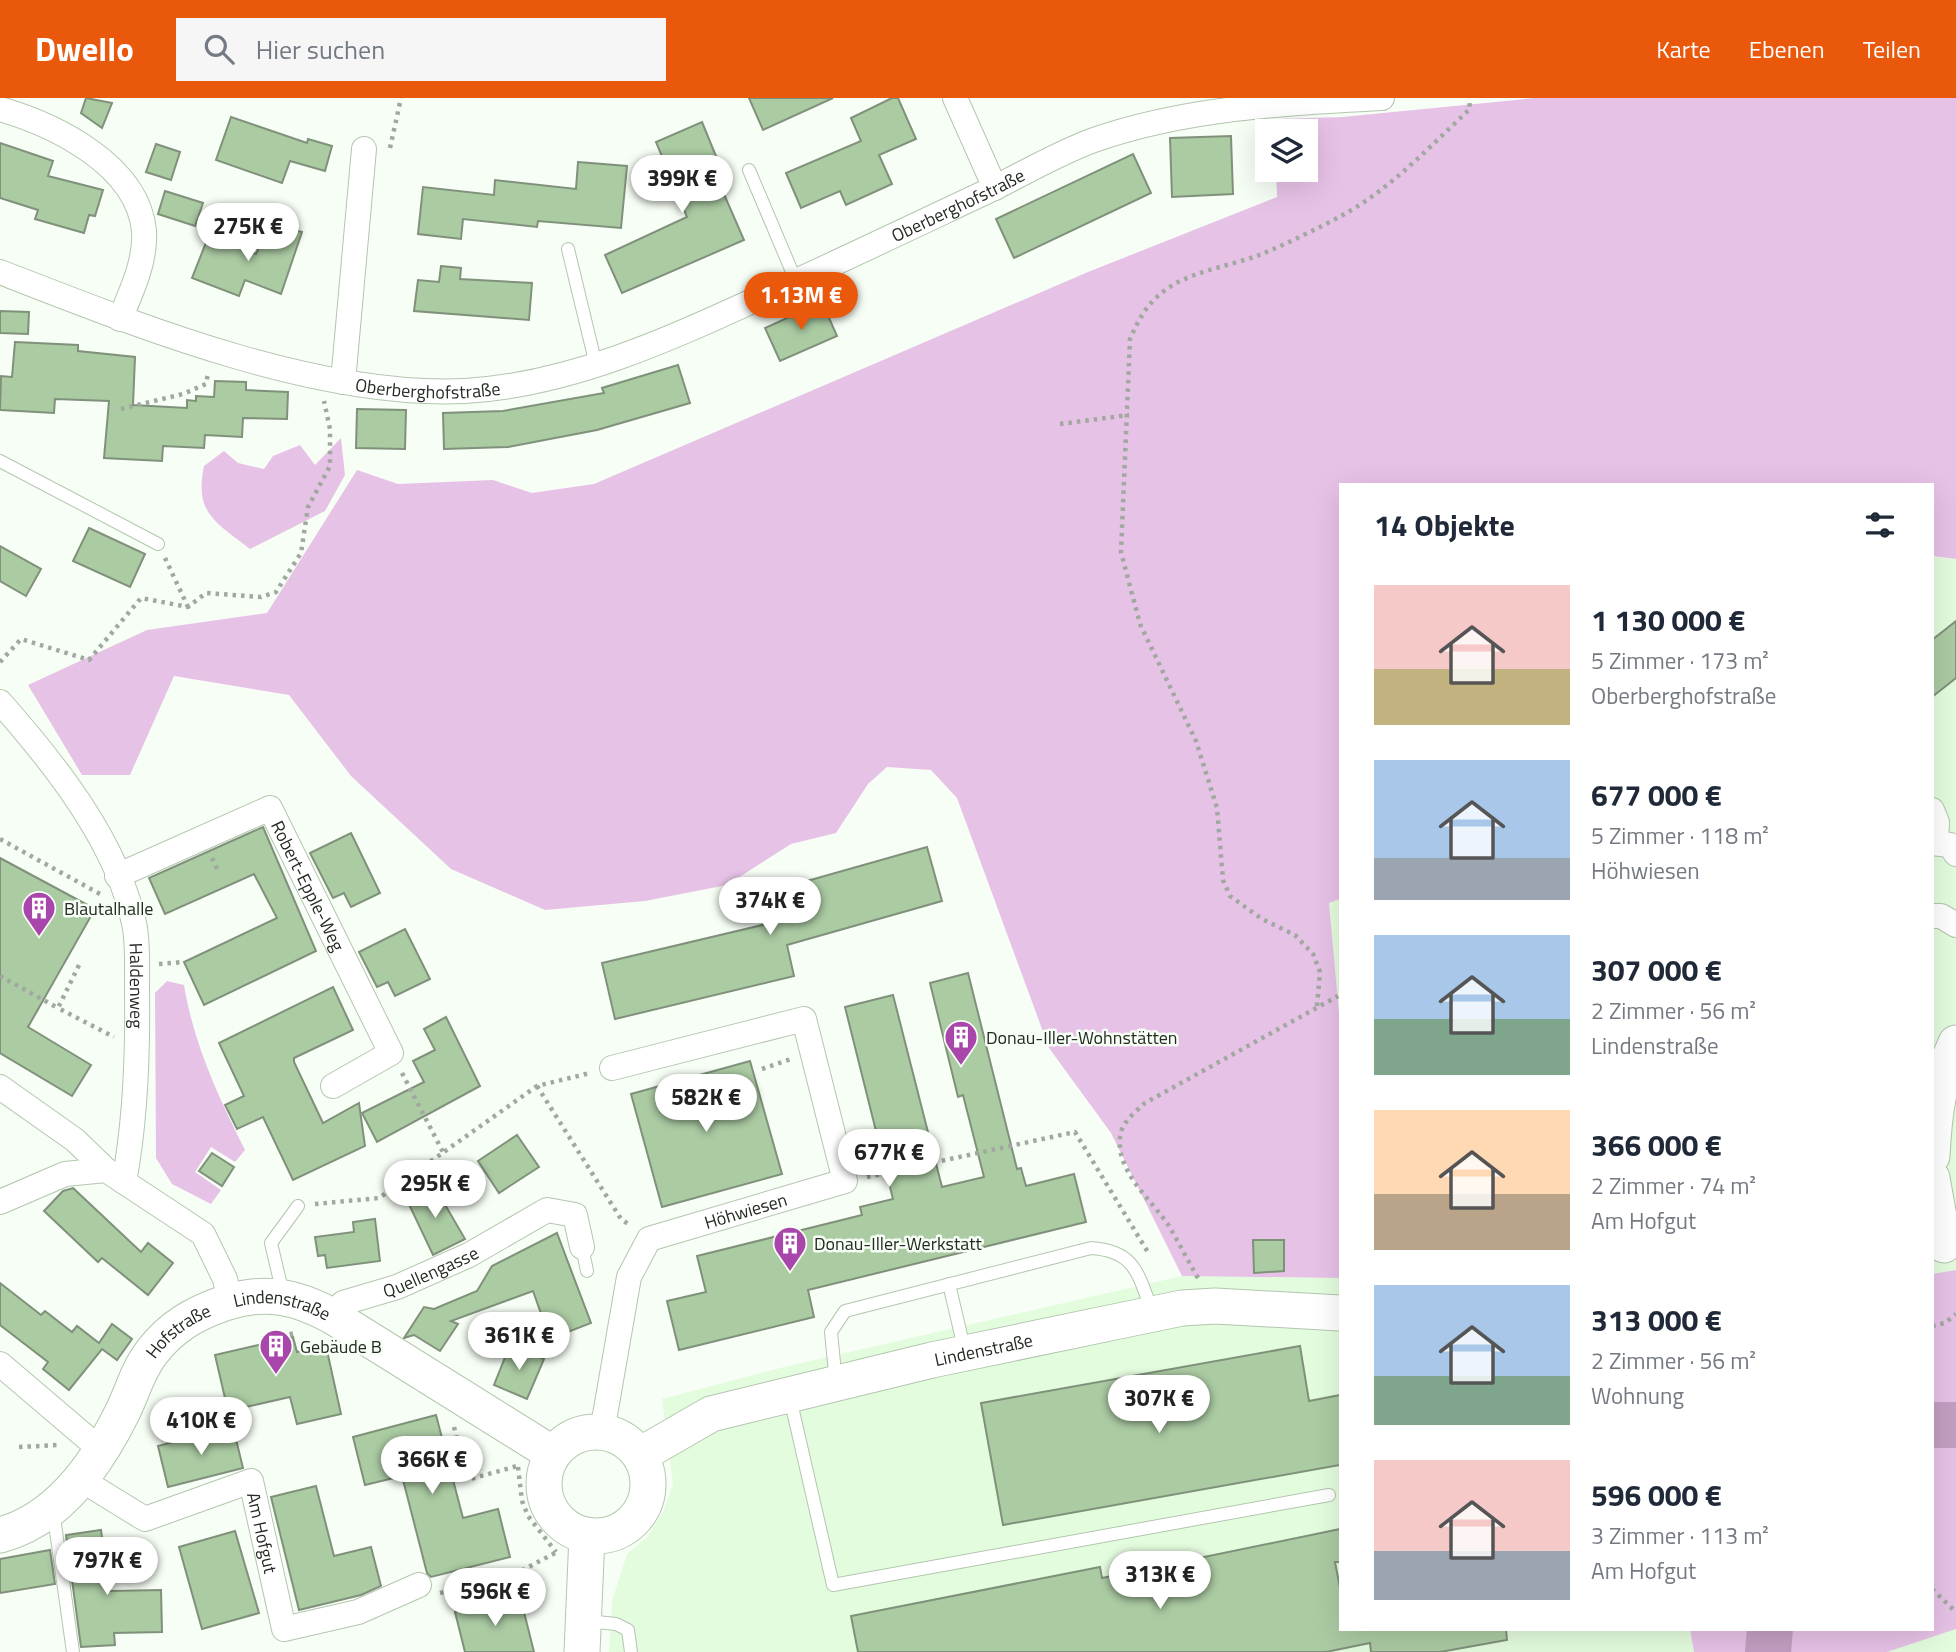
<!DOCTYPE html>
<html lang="de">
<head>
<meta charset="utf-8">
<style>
  body { margin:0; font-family:"Titillium Web",sans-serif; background:#f6f6f7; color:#1f2937; height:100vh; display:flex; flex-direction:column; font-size:26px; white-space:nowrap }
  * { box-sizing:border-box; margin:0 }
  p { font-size:23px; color:#747a83 }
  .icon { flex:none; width:38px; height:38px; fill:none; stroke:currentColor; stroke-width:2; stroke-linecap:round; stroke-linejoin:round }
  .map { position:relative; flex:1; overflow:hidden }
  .sheet { position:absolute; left:1339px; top:385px; width:595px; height:1148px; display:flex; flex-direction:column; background:#fff; border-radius:0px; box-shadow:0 7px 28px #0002 }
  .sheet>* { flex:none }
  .controls { position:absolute; left:1255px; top:21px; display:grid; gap:14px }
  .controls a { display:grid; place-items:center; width:63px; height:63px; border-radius:0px; background:#fff; box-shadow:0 7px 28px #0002; font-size:35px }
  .price { position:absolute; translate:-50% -60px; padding:0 16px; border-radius:24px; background:#fff; color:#222; font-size:23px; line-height:46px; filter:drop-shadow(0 2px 4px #0008) }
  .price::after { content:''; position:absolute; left:50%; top:42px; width:21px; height:16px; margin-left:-10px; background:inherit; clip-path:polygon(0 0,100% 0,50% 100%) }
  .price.active { background:#ea580c; color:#fff }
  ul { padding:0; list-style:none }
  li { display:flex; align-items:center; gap:21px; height:175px; padding:0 35px }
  li span { display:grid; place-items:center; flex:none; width:196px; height:140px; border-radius:0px; color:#555 }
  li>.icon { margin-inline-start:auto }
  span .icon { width:84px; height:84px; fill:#fffc; stroke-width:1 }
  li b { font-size:30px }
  h2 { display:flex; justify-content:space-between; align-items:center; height:84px; padding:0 35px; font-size:30px }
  header { display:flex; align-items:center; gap:42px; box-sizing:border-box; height:98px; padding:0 35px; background:#ea580c; color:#fff }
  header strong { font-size:33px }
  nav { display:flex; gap:38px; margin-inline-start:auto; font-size:24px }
  .search { width:490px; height:63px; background:#f6f6f7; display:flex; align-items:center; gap:18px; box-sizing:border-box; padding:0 24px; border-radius:0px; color:#747a83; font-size:26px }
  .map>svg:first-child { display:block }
</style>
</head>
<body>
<header>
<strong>Dwello</strong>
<div class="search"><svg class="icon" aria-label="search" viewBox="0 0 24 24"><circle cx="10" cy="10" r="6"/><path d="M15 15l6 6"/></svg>Hier suchen</div>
<nav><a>Karte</a><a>Ebenen</a><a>Teilen</a></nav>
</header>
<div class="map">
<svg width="1956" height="1554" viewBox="0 0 1956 1554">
  <rect width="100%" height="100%" fill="#f7fef5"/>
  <g fill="#e4fcde">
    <polygon points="1932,459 1956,461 1956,1172 1932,1176"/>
    <polygon points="1340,801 1340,926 1329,805"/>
    <polygon points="1182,1178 1340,1180 1340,1531 1690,1531 1694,1554 609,1554 612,1503 627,1456 647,1439 664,1412 673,1386 662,1301 784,1269"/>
    <polygon points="1956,1531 1956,1554 1887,1554"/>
  </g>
  <g fill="#e7c2e7">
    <polygon points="1535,0 1956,0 1956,461 1932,458 1932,387 1340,387 1340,801 1329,805 1340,926 1340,1180 1182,1178 1111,1035 1049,950 957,700 931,672 887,669 868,686 836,735 791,746 727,787 645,803 545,812 451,771 351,678 289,597 174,578 130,677 82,677 28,587 147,532 267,515 357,372 398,386 493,382 532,395 594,386 1088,174 1277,99 1276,72 1306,72 1306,33 1275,33 1275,21 1342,19"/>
    <path d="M341,340L345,377L325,413L250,451C216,424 194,416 204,368L224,353L238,365L264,371L273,358L300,347L315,367Z"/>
    <path d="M167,883L184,887C194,947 218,998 245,1052L235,1064L211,1049L195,1074L221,1092L211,1106L172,1086L156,1060L155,895Z"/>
    <polygon points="1956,1172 1956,1531 1887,1554 1694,1554 1690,1531 1932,1531 1932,1176"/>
  </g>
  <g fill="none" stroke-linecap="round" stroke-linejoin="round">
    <g stroke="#c39fc3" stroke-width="46">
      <polyline points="1932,1327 1956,1327"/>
      <polyline points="1768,1554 1770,1531"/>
    </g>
  </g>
  <g fill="#abcba3" stroke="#80917b" stroke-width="2">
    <polygon points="86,0 112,5 102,30 81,15"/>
    <polygon points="749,0 833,0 763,32"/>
    <polygon points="892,0 898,0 916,41 879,57 892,86 846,107 840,93 801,110 786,75 861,43 851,20"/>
    <polygon points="231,19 307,45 308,41 332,48 325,73 290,63 282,85 216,62"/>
    <polygon points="702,24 720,68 713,71 744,142 622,195 605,157 687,119 656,44"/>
    <polygon points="1231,38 1233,96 1172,99 1170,40"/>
    <polygon points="0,45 53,63 48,78 103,92 95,118 89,117 84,135 35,121 38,112 0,100"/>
    <polygon points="156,46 180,54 171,82 146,74"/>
    <polygon points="1133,56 1151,95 1014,160 996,121"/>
    <polygon points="578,64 627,68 621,130 538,123 537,129 463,121 461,141 418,136 423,89 494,97 495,82 576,91"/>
    <polygon points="165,93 203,105 195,128 158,116"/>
    <polygon points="278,128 302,134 281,196 245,182 239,198 192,180 209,137 256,156 262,143 272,147"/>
    <polygon points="441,168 461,170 460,181 532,185 529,222 414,213 418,182 439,184"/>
    <polygon points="822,204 837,238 780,263 765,230"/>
    <polygon points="0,213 29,214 28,236 0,235"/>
    <polygon points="15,244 78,247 78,253 135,259 133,307 187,310 187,302 196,303 196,298 214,299 215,283 246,284 246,292 288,294 287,321 243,320 242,339 205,337 204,350 163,348 162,363 104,360 109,303 55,301 54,315 0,312 1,278 12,279"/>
    <polygon points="678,267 690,305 597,332 508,349 444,351 443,315 503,313 604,295 602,290"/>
    <polygon points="357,311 406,312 405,351 356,350"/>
    <polygon points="89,430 145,456 130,489 73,463"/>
    <polygon points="0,448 41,471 26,498 0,483"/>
    <polygon points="1956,523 1956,580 1932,599 1932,542"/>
    <polygon points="263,729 316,853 204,907 184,864 277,820 254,776 165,816 149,780"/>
    <polygon points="351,735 380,795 351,809 344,795 333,800 310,755"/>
    <polygon points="927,749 942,803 787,847 794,878 615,921 602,865 809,816 800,785"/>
    <polygon points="0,760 95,811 28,929 91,967 72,998 0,955"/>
    <polygon points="405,831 430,881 395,898 388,884 377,889 359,854"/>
    <polygon points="968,875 1017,1071 1021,1070 1026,1088 1074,1076 1086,1124 808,1192 814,1219 679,1252 667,1203 706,1194 697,1158 862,1117 860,1109 893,1101 845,909 893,897 942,1089 984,1079 963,997 958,999 930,885"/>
    <polygon points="333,889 353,932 294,960 294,964 323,1025 359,1005 365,1048 293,1082 263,1019 237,1031 225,1007 244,998 219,945"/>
    <polygon points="446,919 480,988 377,1044 362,1015 424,984 413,963 435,952 424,931"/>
    <polygon points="750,963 782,1076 662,1109 631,996"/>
    <polygon points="517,1037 539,1069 499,1095 478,1063"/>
    <polygon points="212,1055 234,1069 222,1088 199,1073"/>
    <polygon points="433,1086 465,1141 433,1157 406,1100"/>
    <polygon points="73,1090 141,1154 148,1145 173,1165 148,1197 102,1160 98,1164 44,1113 63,1093"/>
    <polygon points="375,1121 380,1163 327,1170 325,1157 318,1158 315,1139 354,1134 353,1124"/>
    <polygon points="557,1135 591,1225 550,1241 533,1193 451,1223 458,1226 440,1253 414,1237 404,1240 424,1209 434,1211 477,1193 492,1168"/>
    <polygon points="1253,1142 1284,1142 1284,1173 1254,1175"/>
    <polygon points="0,1185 41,1217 45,1213 72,1234 77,1228 99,1245 112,1226 132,1241 117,1262 102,1251 69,1292 43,1271 48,1264 0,1227"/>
    <polygon points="293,1239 297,1254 326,1248 341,1316 297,1326 290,1299 228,1313 215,1257"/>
    <polygon points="510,1247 544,1261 527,1301 494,1287"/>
    <polygon points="1300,1248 1309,1303 1340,1297 1340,1367 1003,1427 981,1305"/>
    <polygon points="436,1317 463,1420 498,1411 510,1459 431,1479 427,1475 402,1378 365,1387 353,1339"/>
    <polygon points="233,1329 243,1370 168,1389 158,1348"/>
    <polygon points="316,1388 334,1458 371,1449 381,1488 361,1497 299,1512 271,1399"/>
    <polygon points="1340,1431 1340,1464 1335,1464 1340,1490 1340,1531 1506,1531 1507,1542 1440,1554 1371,1554 1370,1545 1326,1554 858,1554 851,1518 1100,1469 1102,1480"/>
    <polygon points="101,1432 109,1493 161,1492 162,1534 114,1535 115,1547 81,1549 66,1437"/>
    <polygon points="235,1433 259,1515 202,1531 179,1449"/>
    <polygon points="50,1452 55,1486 0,1495 0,1461"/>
    <polygon points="520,1498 534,1554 465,1554 455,1514"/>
  </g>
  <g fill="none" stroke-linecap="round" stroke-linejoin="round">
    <defs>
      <g id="lane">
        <polyline points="749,72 796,183"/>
        <polyline points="568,151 596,267"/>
        <polyline points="0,363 158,446"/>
        <polyline points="582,1149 587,1173"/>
        <polyline points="949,1186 965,1254"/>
        <polyline points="283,1196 271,1145 298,1108"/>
        <path d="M836,1285L831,1234L845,1213L1091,1150C1137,1153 1138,1178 1153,1215"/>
        <polyline points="790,1300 833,1487 1329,1397"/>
        <polyline points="53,1412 73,1554"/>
        <polyline points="587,1523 616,1526 628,1532 631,1554"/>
      </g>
      <g id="street">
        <polyline points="955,0 995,90"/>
        <path d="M0,11C55,27 138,67 144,133C146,164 131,194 120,221"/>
        <path id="s1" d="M0,174C137,227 316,300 465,293C572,287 674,239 770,195C843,162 916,127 988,93C1023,76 1058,55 1094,42C1186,10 1285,5 1382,0"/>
        <polyline points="343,284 364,51"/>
        <path id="s2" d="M0,604C54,665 119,746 135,830C138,850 137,872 137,893C138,957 136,1020 124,1084"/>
        <polyline points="1932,712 1937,724 1936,743"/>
        <polyline points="1932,745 1950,747 1956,756"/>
        <path id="s3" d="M117,778L270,710L391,955L333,988"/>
        <polyline points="1932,818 1941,818 1956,827"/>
        <polyline points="0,989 75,1042 106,1072 203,1136 225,1181 230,1203"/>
        <polyline points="0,1104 65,1076 106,1072"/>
        <path id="s4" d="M332,1218L343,1205L397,1189L469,1157L547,1112L575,1117L582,1149"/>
        <polyline points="0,1266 101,1352"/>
        <path id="s5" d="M602,1334L629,1179L649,1141L845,1083L804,921L612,970"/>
        <path id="s6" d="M80,1381L145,1421L251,1383L284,1531L358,1514L419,1487"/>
      </g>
      <g id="secondary">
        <path d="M1932,1058C1934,1017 1938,983 1956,945"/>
        <polyline points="1932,1080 1944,1147"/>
        <circle cx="596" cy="1386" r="52"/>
        <path id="s7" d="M640,1357L711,1316L932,1262L1119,1223L1182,1210L1215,1208L1340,1215"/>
        <path id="s8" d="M0,1437C58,1422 96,1367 121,1317C132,1296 137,1273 152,1254C171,1229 195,1215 225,1205C265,1192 295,1198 332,1218L553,1356"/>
        <polyline points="582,1554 587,1437"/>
      </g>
    </defs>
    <use href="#lane" stroke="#b3c6af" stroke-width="14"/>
    <use href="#street" stroke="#b3c6af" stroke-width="26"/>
    <use href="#secondary" stroke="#b3c6af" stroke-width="37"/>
    <g stroke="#a1a89f" stroke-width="4.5" stroke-dasharray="3.5 5" stroke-linecap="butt">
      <polyline points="390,50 401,0"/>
      <polyline points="121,311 183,296 206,286 208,275"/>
      <polyline points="1060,326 1129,317"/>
      <polyline points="165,460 188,509"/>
      <polyline points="0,564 21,541 89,562 141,500 188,509 206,495 261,499 276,494 301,455 308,409 330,368 330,331 324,303"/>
      <polyline points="0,741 100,796"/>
      <polyline points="212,760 218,773"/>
      <polyline points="797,820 809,816"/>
      <polyline points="159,866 184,864"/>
      <polyline points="79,867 58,910 114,939"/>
      <polyline points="0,878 58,910"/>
      <path d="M1317,908L1320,874L1313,856L1295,837L1262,821L1230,798L1223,782L1217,710L1196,643L1140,526L1121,454L1130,241C1137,225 1145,209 1159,197C1186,173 1229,169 1262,156C1288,145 1315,132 1339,119C1389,93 1429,49 1470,11L1469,0"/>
      <polyline points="762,971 791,961"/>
      <polyline points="402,975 444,1056"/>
      <polyline points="537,988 621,1121 631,1128"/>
      <polyline points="867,1079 1075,1034 1149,1156"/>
      <polyline points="315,1106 379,1100 537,988 590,975"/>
      <path d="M1198,1180C1188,1163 1179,1145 1169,1128C1152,1102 1112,1071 1121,1034C1124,1023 1136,1013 1145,1005L1338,898"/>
      <polyline points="1932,1228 1945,1225 1956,1216"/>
      <polyline points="273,1240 295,1235"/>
      <polyline points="454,1329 467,1382 517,1368"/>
      <polyline points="19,1349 58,1347"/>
      <polyline points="518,1369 522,1403 528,1418 556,1454"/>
      <polyline points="1932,1491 1956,1514"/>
      <polyline points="440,1495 515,1476 557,1454"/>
    </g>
    <use href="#lane" stroke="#fff" stroke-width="12"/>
    <use href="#street" stroke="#fff" stroke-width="24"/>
    <use href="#secondary" stroke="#fff" stroke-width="35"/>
  </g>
  <defs>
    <symbol id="building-pin" viewBox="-11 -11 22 30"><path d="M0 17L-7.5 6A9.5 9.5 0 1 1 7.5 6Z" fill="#a946ac" stroke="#f7fef5"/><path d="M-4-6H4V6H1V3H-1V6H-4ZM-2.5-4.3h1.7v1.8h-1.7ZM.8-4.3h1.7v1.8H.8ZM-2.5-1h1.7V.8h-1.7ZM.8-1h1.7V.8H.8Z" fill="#fff"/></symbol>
  </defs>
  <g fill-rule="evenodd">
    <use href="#building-pin" x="20" y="791" width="38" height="52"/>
    <use href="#building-pin" x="942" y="920" width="38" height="52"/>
    <use href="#building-pin" x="771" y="1126" width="38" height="52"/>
    <use href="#building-pin" x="257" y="1229" width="38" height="52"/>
  </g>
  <g text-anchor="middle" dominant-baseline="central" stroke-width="5" stroke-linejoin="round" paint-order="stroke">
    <g font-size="18" fill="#242b22" stroke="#f7fef5">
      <text stroke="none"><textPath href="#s1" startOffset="1013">Oberberghofstraße</textPath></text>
      <text stroke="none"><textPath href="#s1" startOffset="446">Oberberghofstraße</textPath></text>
      <text stroke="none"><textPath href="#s3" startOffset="254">Robert-Epple-Weg</textPath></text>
      <text stroke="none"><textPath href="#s2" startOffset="324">Haldenweg</textPath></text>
      <text stroke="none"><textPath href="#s5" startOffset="301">Höhwiesen</textPath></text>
      <text stroke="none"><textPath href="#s4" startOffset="110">Quellengasse</textPath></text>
      <text stroke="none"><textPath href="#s8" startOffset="394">Lindenstraße</textPath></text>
      <text stroke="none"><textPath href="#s8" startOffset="280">Hofstraße</textPath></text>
      <text stroke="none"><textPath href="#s7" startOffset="362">Lindenstraße</textPath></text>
      <text stroke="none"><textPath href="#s6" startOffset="242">Am Hofgut</textPath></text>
    </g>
    <g font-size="18" fill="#242b22" stroke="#f7fef5" text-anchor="start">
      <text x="64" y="810">Blautalhalle</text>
      <text x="986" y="939">Donau-Iller-Wohnstätten</text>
      <text x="814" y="1145">Donau-Iller-Werkstatt</text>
      <text x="300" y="1248">Gebäude B</text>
    </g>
  </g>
</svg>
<div class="controls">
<a><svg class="icon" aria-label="layers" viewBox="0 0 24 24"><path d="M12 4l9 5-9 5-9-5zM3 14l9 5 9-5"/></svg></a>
</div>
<b class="price" style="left:682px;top:117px">399K €</b>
<b class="price" style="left:248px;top:165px">275K €</b>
<b class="price active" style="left:801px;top:234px">1.13M €</b>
<b class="price" style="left:770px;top:839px">374K €</b>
<b class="price" style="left:706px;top:1036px">582K €</b>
<b class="price" style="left:889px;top:1091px">677K €</b>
<b class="price" style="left:435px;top:1122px">295K €</b>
<b class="price" style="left:519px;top:1274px">361K €</b>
<b class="price" style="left:1159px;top:1337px">307K €</b>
<b class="price" style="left:201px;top:1359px">410K €</b>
<b class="price" style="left:432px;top:1398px">366K €</b>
<b class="price" style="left:107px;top:1499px">797K €</b>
<b class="price" style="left:1160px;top:1513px">313K €</b>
<b class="price" style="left:495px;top:1530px">596K €</b>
<section class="sheet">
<h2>14 Objekte<svg class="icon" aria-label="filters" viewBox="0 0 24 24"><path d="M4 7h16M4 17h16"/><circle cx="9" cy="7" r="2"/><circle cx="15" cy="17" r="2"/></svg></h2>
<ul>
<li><span style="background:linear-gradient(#f6c9c9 60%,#c2b280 0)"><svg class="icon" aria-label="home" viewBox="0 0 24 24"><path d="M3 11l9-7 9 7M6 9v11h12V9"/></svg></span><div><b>1 130 000 €</b><p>5 Zimmer · 173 m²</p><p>Oberberghofstraße</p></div></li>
<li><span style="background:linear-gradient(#a9c7e8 70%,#9aa5b1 0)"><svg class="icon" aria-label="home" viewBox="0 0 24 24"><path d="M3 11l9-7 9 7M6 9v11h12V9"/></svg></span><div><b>677 000 €</b><p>5 Zimmer · 118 m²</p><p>Höhwiesen</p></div></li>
<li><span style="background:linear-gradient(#a9c7e8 60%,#7fa58c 0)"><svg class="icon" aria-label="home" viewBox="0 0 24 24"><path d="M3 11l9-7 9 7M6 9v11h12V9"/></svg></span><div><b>307 000 €</b><p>2 Zimmer · 56 m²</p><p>Lindenstraße</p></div></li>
<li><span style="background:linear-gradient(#ffd9b3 60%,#b9a48a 0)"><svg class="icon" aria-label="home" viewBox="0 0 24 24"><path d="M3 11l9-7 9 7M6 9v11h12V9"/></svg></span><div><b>366 000 €</b><p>2 Zimmer · 74 m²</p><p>Am Hofgut</p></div></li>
<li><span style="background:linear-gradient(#a9c7e8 65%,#7fa58c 0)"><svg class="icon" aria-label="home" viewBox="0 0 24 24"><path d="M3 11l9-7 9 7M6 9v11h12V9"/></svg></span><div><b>313 000 €</b><p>2 Zimmer · 56 m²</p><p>Wohnung</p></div></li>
<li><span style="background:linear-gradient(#f6c9c9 65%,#9aa5b1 0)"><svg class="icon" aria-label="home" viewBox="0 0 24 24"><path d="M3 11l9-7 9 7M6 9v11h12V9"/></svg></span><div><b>596 000 €</b><p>3 Zimmer · 113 m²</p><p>Am Hofgut</p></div></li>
</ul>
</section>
</div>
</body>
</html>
